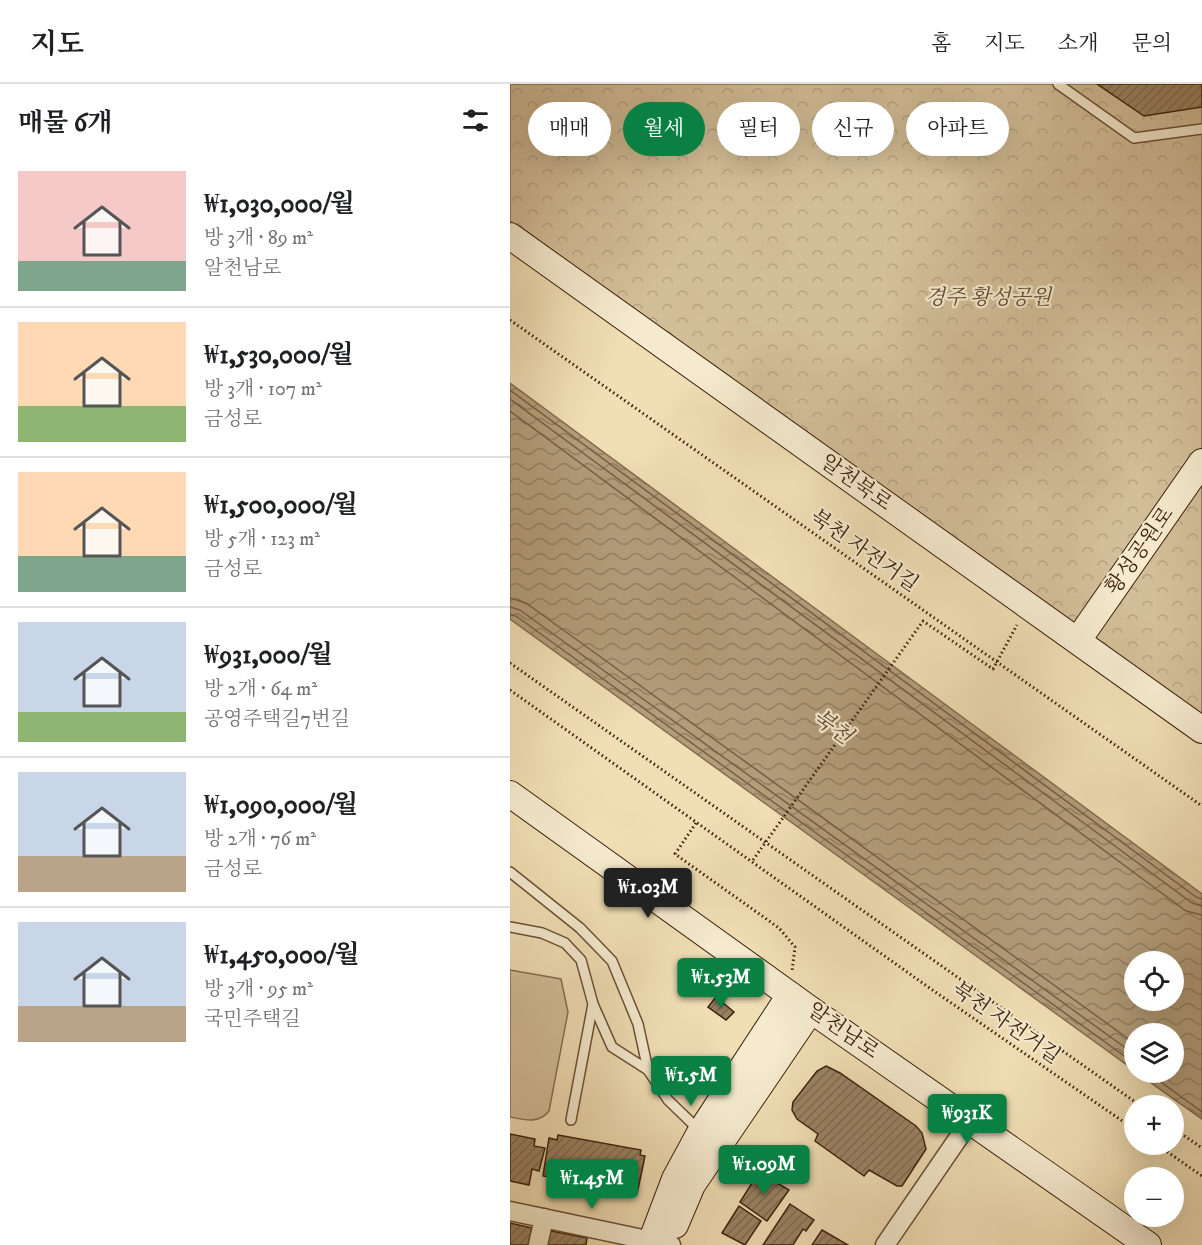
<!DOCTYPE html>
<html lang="ko">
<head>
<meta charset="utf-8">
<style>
  body { margin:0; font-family:"IM FELL DW Pica","Noto Serif KR",serif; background:#f2f2f2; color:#202124; height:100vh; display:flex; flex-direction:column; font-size:22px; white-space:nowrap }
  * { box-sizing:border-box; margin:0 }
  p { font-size:20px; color:#757577 }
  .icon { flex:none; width:33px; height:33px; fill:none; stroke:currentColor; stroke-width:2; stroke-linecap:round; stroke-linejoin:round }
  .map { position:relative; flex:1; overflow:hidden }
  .side { display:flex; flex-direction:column; background:#fff; width:510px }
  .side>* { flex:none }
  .guide { position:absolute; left:18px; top:18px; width:570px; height:54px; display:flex; gap:12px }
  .tools { position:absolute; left:614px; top:867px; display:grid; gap:12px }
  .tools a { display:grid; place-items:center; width:60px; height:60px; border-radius:50%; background:#fff; box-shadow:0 6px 24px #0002; font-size:30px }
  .price { position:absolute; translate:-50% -51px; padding:0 14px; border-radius:6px; background:#0b8043; color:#fff; font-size:20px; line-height:39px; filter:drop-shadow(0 2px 3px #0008) }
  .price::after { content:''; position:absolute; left:50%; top:36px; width:18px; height:14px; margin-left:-9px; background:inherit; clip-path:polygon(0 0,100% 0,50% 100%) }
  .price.selected { background:#222; color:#fff }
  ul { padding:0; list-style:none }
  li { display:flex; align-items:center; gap:18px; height:150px; padding:0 18px }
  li+li { border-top:2px solid #e0e0e0 }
  li span { display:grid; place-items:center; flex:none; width:168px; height:120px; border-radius:0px; color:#555 }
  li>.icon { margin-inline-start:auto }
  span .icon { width:72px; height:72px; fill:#fffc; stroke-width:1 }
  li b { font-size:26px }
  h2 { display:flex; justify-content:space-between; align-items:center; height:72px; padding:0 18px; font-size:26px }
  .pill { padding:0 21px; border-radius:27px; background:#fff; box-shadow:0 6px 24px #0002; font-size:21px; line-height:54px }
  .pill.selected { background:#0b8043; color:#fff }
  header { display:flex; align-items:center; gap:36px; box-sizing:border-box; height:84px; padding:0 30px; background:#fff; border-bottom:2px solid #e0e0e0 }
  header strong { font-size:28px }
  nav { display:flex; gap:33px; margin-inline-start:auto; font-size:21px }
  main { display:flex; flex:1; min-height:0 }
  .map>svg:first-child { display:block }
</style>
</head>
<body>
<header>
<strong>지도</strong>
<nav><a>홈</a><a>지도</a><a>소개</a><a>문의</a></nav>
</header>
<main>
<section class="side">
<h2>매물 6개<svg class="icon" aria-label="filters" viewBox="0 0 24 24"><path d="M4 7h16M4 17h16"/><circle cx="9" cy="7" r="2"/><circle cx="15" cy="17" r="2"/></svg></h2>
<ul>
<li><span style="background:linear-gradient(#f6c9c9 75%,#7fa58c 0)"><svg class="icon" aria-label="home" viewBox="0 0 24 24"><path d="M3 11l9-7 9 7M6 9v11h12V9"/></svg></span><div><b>₩1,030,000/월</b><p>방 3개 · 89 m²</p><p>알천남로</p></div></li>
<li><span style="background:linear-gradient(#ffd9b3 70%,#8fb573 0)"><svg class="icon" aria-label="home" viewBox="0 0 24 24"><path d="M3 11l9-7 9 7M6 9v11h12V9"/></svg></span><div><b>₩1,530,000/월</b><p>방 3개 · 107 m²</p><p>금성로</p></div></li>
<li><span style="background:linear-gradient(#ffd9b3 70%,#7fa58c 0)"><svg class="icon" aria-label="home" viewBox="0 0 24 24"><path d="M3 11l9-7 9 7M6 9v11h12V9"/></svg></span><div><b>₩1,500,000/월</b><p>방 5개 · 123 m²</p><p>금성로</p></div></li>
<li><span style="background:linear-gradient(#c9d6e8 75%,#8fb573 0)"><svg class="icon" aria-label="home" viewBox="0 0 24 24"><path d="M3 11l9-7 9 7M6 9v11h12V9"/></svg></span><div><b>₩931,000/월</b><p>방 2개 · 64 m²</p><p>공영주택길7번길</p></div></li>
<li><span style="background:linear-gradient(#c9d6e8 70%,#b9a48a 0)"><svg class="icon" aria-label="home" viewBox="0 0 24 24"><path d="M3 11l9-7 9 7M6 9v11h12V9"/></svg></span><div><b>₩1,090,000/월</b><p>방 2개 · 76 m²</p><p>금성로</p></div></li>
<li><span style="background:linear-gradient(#c9d6e8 70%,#b9a48a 0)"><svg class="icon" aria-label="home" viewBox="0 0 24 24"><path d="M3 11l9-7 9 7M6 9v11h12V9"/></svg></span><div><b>₩1,450,000/월</b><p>방 3개 · 95 m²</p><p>국민주택길</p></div></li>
</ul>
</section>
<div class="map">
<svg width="692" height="1161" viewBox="0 0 692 1161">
  <defs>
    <pattern id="park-crowns" width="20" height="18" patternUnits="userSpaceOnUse" patternTransform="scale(1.5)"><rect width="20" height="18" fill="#d2be98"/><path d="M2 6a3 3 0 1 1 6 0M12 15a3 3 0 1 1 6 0" fill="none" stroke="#b5a382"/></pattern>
    <pattern id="water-waves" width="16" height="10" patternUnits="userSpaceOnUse" patternTransform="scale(1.5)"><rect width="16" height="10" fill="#b39d7b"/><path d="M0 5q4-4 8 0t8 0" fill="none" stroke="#938063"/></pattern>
    <pattern id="building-hatch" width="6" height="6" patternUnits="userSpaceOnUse" patternTransform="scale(1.5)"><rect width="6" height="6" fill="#9a8364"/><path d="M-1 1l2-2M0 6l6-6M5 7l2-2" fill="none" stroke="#7f6b51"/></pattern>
  </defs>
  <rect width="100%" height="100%" fill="#f0deb4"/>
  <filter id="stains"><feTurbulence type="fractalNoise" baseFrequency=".00333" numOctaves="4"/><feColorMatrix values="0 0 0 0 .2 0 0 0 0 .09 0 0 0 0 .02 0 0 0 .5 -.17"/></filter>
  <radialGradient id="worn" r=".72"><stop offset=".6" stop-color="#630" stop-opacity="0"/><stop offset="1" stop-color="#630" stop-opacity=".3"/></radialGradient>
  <path fill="#d2be98" stroke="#886f52" stroke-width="1.5" d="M0,886L51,895L58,928L39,1027C29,1040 15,1036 0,1033Z"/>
  <polygon fill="url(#park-crowns)" stroke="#886f52" stroke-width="1.5" points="0,0 692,0 692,630 0,137"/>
  <path fill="url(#water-waves)" stroke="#846b4f" stroke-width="1.5" fill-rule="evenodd" d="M0,299L692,810V1035L627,989L663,988V950H624V986L0,535ZM624,878H663V916H624Z"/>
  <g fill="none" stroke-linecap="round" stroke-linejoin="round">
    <g stroke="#785e44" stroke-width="1.5">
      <polyline points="0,306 686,813 692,815"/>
      <polyline points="0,315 682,819 692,822"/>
      <polyline points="0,327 676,827 692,831"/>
      <polyline points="0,514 16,519 624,959"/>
      <polyline points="0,523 10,526 624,970"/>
      <polyline points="0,531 6,532 624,979"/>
      <polyline points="637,988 692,1028"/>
    </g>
  </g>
  <g fill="url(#building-hatch)" stroke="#3d200d" stroke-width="1.5">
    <polygon points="587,0 692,0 692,23 634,32"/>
    <polygon points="206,913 224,928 216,936 198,923"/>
    <polygon points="316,982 330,989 406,1042 412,1049 416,1065 392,1102 387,1102 359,1086 354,1092 305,1057 308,1050 287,1035 282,1026 283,1018 307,987"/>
    <polygon points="0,1050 25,1055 24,1062 35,1064 29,1087 22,1085 19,1101 0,1097"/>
    <polygon points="48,1051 131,1066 130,1071 135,1072 127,1110 124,1112 33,1092 39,1054 47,1056"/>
    <polygon points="249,1088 279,1106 257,1137 230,1118"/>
    <polygon points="280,1120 304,1136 296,1147 293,1145 283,1161 253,1161"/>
    <polygon points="229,1122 251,1137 235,1161 212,1149"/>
    <polygon points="0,1139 22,1144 18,1161 0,1161"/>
    <polygon points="36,1146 77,1154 76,1161 32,1161"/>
    <polygon points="312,1146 338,1161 302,1161"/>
  </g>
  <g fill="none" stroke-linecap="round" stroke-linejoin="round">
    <defs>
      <g id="lane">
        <polyline points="548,0 624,54 692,45"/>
        <polyline points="0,788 70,844 102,877 128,940 138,986 158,1016 190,1047"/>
        <polyline points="0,843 32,849 55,859 71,876 83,920 102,963 138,986"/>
        <polyline points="61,1036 83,920"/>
      </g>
      <g id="street">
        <polyline points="0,1127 161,1161"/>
        <polyline points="28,1161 34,1134"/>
        <polyline points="375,1161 460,1037"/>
      </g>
      <g id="secondary">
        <polyline points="0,152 692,646"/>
        <polyline points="568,556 692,378"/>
        <polyline points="0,710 301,926 638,1161"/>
        <polyline points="165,1141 182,1101 301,926"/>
        <polyline points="140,1161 165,1095 191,1047 280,911"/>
      </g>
    </defs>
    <use href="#lane" stroke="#6a5037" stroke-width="12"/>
    <use href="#street" stroke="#6a5037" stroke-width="21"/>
    <use href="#secondary" stroke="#3d200d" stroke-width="28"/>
    <g stroke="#3d200d" stroke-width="3" stroke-dasharray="1.5 3" stroke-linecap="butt">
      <polyline points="0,236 692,722"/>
      <polyline points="0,579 631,1022"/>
      <polyline points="0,606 421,905 624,1045"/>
      <polyline points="186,739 165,770 269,844 285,863 282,887"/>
      <polyline points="243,776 413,537 483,585 507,541"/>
      <polyline points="663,1044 692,1064"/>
      <polyline points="646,1060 692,1092"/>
    </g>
    <use href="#lane" stroke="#f5eace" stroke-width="9"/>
    <use href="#street" stroke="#f5eace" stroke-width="18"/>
    <use href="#secondary" stroke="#f5eace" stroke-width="26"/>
  </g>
  <g text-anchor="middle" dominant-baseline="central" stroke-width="4.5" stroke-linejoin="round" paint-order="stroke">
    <g font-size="21" font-style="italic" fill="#624830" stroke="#f5eace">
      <text x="478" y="214">경주 황성공원</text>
    </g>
    <g font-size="21" fill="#3d200d" stroke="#f5eace">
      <text transform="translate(346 399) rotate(35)">알천북로</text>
      <text transform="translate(354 467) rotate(35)">북천 자전거길</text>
      <text transform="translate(630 467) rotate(-55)">황성공원로</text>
      <text transform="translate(496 939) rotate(35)">북천 자전거길</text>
      <text transform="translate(333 947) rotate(35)">알천남로</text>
    </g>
    <g font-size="22" font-style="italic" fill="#664c34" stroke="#f5eace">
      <text transform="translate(322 643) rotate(36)">북천</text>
    </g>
  </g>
  <rect width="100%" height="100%" filter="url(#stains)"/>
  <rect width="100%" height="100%" fill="url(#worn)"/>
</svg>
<div class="tools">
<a><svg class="icon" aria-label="locate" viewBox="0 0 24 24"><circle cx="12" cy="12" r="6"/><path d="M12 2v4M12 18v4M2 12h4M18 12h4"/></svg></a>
<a><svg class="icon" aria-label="layers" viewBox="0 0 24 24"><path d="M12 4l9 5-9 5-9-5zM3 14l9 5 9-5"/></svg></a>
<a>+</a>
<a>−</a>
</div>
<b class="price selected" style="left:138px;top:835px">₩1.03M</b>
<b class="price" style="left:211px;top:925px">₩1.53M</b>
<b class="price" style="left:181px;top:1023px">₩1.5M</b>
<b class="price" style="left:457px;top:1061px">₩931K</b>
<b class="price" style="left:254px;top:1112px">₩1.09M</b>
<b class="price" style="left:82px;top:1126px">₩1.45M</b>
<div class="guide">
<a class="pill">매매</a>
<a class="pill selected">월세</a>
<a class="pill">필터</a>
<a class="pill">신규</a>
<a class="pill">아파트</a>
</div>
</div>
</main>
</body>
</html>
